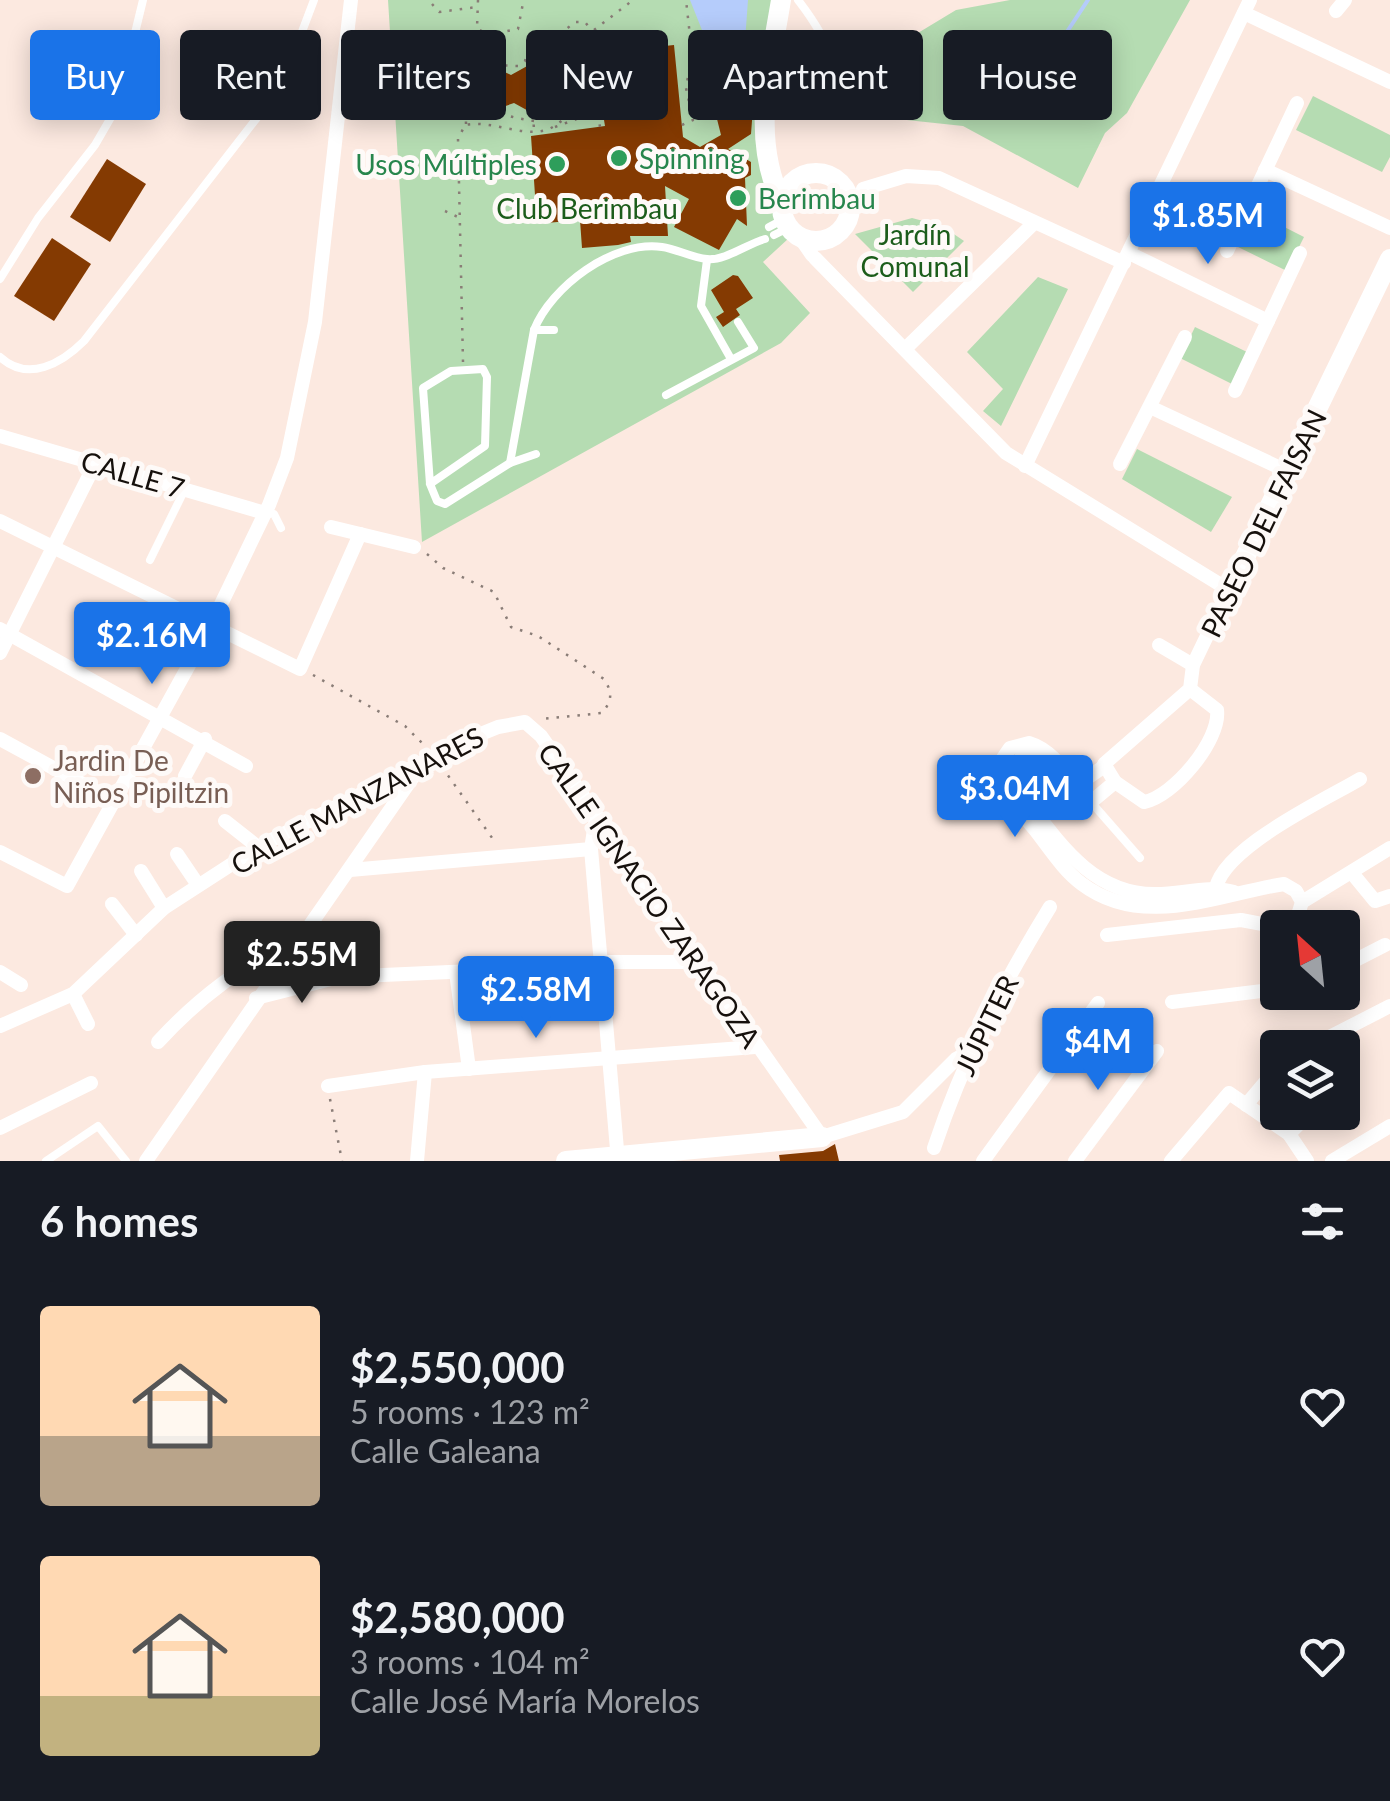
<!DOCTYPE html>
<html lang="en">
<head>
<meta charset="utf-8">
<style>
  body { margin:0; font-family:Lato,sans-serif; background:#242831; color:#f1f3f6; height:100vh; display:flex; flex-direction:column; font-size:38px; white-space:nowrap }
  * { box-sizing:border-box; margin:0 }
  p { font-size:32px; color:#9ea1a6 }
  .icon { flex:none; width:55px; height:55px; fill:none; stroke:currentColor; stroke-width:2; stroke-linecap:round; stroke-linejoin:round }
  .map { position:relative; height:1161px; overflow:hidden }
  .panel { display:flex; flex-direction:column; background:#171b24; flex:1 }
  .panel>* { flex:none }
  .hud { position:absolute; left:30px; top:30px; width:1330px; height:90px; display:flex; gap:20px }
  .needle { width:65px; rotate:333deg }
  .controls { position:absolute; left:1260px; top:910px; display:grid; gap:20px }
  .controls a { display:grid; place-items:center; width:100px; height:100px; border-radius:10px; background:#171b24; box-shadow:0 5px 25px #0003; font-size:50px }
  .price { position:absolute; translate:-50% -85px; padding:0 22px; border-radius:10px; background:#1a73e8; color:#fff; font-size:32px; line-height:65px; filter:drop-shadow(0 2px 5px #0008) }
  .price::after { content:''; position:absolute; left:50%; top:60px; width:30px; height:22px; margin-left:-15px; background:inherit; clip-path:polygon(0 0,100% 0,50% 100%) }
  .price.current { background:#222; color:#fff }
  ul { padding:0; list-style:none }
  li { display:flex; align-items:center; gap:30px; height:250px; padding:0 40px }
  li span { display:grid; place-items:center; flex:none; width:280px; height:200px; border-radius:10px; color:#555 }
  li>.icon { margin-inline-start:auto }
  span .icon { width:120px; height:120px; fill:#fffc; stroke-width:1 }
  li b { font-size:42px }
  h2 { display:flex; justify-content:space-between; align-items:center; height:120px; padding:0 40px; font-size:42px }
  .pill { padding:0 35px; border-radius:10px; background:#171b24; box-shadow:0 5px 25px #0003; font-size:35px; line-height:90px }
  .pill.current { background:#1a73e8; color:#fff }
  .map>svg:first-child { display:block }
</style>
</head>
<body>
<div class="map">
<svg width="1390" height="1161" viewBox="0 0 1390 1161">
  <rect width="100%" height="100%" fill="#fce9e0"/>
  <g fill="#b5dcb2">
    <polygon points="388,0 779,0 764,90 777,221 789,238 763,262 810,313 781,343 422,542"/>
    <polygon points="1010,0 1190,0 1127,113 1105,133 1078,188 963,126 888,118 908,39 956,10"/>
    <polygon points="1313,96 1390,135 1390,157 1382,172 1296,130"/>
    <polygon points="1255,212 1304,237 1287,271 1238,247"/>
    <polygon points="912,218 942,226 964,241 913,292 855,234"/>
    <polygon points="1038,277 1068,289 1001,426 983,411 1003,389 967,352"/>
    <polygon points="1195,327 1247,352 1232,384 1180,358"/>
    <polygon points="1137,449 1232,497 1211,532 1122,479"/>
  </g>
  <polygon fill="#b5ccfb" points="748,0 745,41 708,45 690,0"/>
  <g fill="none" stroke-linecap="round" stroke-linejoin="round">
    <polyline stroke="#b5ccfb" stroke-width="4" points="1016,109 1088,0"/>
  </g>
  <g fill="#843a02">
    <polygon points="758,41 751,134 728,149 751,162 751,175 745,178 747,226 737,219 719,250 674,227 689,199 665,186 668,236 630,236 631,242 618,245 582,248 580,220 546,223 543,194 535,195 531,136 605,126 604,120 609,119 606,46 629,44 631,68 653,66 655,47 674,45 683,137 700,147 721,135 711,95 704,97 700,47"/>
    <polygon points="538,60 543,119 514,103 497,109 489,101 488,77 498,69 511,75"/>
    <polygon points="107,159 146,184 110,242 70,217"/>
    <polygon points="52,238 91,264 54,321 14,296"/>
    <polygon points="733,275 738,276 753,298 736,309 740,315 723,327 716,317 724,312 711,290"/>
    <polygon points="835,1144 839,1161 780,1161 779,1155 823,1151"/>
  </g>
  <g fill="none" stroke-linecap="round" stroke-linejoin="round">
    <g stroke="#8a7d77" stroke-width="2.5" stroke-dasharray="2.5 8" stroke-linecap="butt">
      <polyline points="478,0 477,28 486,34"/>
      <polyline points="432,4 439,12 477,7"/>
      <polyline points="594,30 633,0"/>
      <polyline points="484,56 487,35 518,29 523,3"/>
      <polyline points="436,69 464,71"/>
      <polyline points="533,114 534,130"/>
      <polyline points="598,114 600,127"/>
      <path d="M534,121C501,116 481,111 484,73L491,65L518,66L525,61L532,38L559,35L575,22H585C595,34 596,48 607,61"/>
      <polyline points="466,124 465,71 483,58 497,62"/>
      <polyline points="682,125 693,120 686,88 692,54 686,0"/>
      <polyline points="555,127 609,107"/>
      <polyline points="445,211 460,218"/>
      <path d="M463,362L458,139L465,125C492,119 527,140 551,128C570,118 587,93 602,78"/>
      <path d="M427,554L443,568L494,592L511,627L538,636L604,679C613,693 612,701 602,713L541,719"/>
      <polyline points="313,675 405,726 424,745"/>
      <polyline points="442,767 495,842"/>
      <polyline points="330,1099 342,1161"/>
    </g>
    <g stroke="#fff" stroke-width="8">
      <path d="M769,98L809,114C868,103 819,27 798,0"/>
      <polyline points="769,227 784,219"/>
      <polyline points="774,235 788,228"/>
      <polyline points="707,260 701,306 731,359"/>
      <polyline points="0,279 38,218 95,145 117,107 143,0"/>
      <polyline points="534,330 554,330"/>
      <path d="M0,357C28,383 62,363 84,341L270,101L284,79L314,0"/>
      <polyline points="666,395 754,348 738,322"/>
      <polyline points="510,463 536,454"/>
      <path d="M430,484L485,446L487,377L483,369L451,371L423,388L430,484L437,501L445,504L510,463L534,330C551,287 613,240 662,247C677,249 692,258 707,259C725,261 747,244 765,239"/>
      <polyline points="265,513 274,514 281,528"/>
      <polyline points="150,560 185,489"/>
      <polyline points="1091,802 1140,858"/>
      <polyline points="46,1161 98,1126 126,1161"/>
    </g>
    <g stroke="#fff" stroke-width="14">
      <polyline points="1336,11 1345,0"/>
      <polyline points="1244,13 1390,82"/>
      <polyline points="1265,170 1390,228"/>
      <polyline points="863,189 906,176 939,178 1124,263"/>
      <polyline points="801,239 812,255"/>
      <polyline points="1227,251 1297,103"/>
      <polyline points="1129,253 1268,321"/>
      <path d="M815,258L1006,453L1229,590L1193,665L1190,689L1104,764L1115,782L1144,802C1173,797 1221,740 1217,710L1190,689"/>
      <polyline points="905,349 1033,224"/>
      <polyline points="1235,391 1300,253"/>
      <polyline points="1150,407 1289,472"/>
      <polyline points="0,436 265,513"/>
      <polyline points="1120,464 1185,337"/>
      <polyline points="1025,466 1250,0"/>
      <polyline points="0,521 300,669 360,534"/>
      <polyline points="331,527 414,547"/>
      <polyline points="0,629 246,766"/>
      <polyline points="1159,645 1193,665"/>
      <polyline points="0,653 95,464"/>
      <polyline points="0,739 114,801"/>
      <polyline points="185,776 205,739"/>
      <path d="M1066,777L1025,755L1010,767L1013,783C1052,831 1086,895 1156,894C1183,894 1208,885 1234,892"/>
      <path d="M1115,782L1091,802C1072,782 1056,751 1029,743L1010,748L997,767C997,792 1021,812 1036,831C1050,849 1064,871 1082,884C1143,930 1218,894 1284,884L1296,891L1302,902L1297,918L1286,928"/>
      <polyline points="1076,786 1103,767"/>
      <polyline points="596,817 591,849 618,1161"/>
      <polyline points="225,821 258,847"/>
      <polyline points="0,852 67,886 210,627 269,505 287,458 315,322 351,0"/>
      <polyline points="177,854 198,885"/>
      <polyline points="350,870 591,849"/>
      <polyline points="141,871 164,908"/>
      <polyline points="1352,873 1375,901 1390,896"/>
      <path d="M1215,895C1214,851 1325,800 1360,779"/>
      <polyline points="1302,902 1390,848"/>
      <polyline points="112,904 136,935"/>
      <polyline points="1107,935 1241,920 1283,928"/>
      <polyline points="601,962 698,962"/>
      <polyline points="1342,967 1385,945"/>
      <polyline points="0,972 21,985"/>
      <polyline points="456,972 469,1069"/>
      <polyline points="73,994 88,1024"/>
      <polyline points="256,998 339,977 579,966"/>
      <polyline points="1172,1002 1278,989"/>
      <polyline points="0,1026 73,994 164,908 258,847 466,740 498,727 525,722 541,736 822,1137 903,1112 956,1059 969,1052"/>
      <path d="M158,1042C200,996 244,965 298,936"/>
      <polyline points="1308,1048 1390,1006"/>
      <polyline points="328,1086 425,1072 755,1047"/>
      <polyline points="1246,1105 1278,1067"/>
      <polyline points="0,1128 91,1083"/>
      <polyline points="1289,1134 1311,1112"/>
      <path d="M934,1148C963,1061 1002,985 1050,907"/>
      <polyline points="146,1161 422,764"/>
      <polyline points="417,1161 425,1072"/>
      <polyline points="983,1161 1098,1003"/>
      <polyline points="1075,1161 1157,1051"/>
      <polyline points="1171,1161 1229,1093 1289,1134 1307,1161"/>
      <polyline points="1332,1161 1390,1126"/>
    </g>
    <g stroke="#fff" stroke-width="20">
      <path d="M781,0C770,69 750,137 782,203"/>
      <circle cx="816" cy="207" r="34"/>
      <polyline points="1229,590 1390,259"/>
      <polyline points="566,1161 822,1137"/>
    </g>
  </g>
  <g fill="#2e9e5b" stroke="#fefaf8" stroke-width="4">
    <circle cx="619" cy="158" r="10"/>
    <circle cx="557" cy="164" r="10"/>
    <circle cx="738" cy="198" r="10"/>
  </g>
  <circle fill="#8d6e63" stroke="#fefaf8" stroke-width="4" cx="33" cy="776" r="10"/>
  <g text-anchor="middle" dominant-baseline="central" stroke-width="10" stroke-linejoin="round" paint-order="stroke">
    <g font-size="28" fill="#27864d" stroke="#fefaf8" text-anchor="start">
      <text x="639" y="158">Spinning</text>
      <text x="537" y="164" text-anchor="end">Usos Múltiples</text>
      <text x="758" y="198">Berimbau</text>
    </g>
    <g font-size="28" fill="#1c5d1b" stroke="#fefaf8">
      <text x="587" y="208">Club Berimbau</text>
      <text x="915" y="234">Jardín<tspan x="915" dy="32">Comunal</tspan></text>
    </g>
    <g font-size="28" fill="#16100c" stroke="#fefaf8">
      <text transform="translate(133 474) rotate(16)">CALLE 7</text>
      <text transform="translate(1263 523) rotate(-64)">PASEO DEL FAISAN</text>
      <text transform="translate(357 800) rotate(-28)">CALLE MANZANARES</text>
      <text transform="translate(650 895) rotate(55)">CALLE IGNACIO ZARAGOZA</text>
      <text transform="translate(986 1025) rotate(-64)">JÚPITER</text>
    </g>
    <g font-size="28" fill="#785e54" stroke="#fefaf8" text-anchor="start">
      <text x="53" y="760">Jardin De<tspan x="53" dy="32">Niños Pipiltzin</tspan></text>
    </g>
  </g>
</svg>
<div class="controls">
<a><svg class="needle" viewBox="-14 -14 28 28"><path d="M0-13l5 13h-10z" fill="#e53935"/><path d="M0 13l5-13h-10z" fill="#9ea1a6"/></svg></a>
<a><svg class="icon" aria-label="layers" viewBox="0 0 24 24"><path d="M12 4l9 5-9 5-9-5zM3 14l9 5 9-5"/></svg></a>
</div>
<b class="price" style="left:1208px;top:267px">$1.85M</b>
<b class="price" style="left:152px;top:687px">$2.16M</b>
<b class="price" style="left:1015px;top:840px">$3.04M</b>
<b class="price current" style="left:302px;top:1006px">$2.55M</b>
<b class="price" style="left:536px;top:1041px">$2.58M</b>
<b class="price" style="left:1098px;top:1093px">$4M</b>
<div class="hud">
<a class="pill current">Buy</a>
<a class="pill">Rent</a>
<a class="pill">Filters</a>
<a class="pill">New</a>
<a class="pill">Apartment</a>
<a class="pill">House</a>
</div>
</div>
<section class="panel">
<h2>6 homes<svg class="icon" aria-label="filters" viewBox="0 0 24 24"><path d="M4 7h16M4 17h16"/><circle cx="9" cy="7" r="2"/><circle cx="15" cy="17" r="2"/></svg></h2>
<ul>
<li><span style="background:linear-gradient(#ffd9b3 65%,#b9a48a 0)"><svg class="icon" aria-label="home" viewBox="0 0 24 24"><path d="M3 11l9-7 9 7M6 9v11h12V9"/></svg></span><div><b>$2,550,000</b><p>5 rooms · 123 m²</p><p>Calle Galeana</p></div><svg class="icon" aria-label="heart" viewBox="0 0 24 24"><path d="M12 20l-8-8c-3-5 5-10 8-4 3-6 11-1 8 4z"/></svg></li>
<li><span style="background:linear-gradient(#ffd9b3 70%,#c2b280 0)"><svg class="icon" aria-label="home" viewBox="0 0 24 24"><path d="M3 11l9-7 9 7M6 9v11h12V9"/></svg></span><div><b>$2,580,000</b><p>3 rooms · 104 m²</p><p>Calle José María Morelos</p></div><svg class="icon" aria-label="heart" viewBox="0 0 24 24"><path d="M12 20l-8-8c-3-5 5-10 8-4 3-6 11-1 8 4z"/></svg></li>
</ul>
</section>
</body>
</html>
